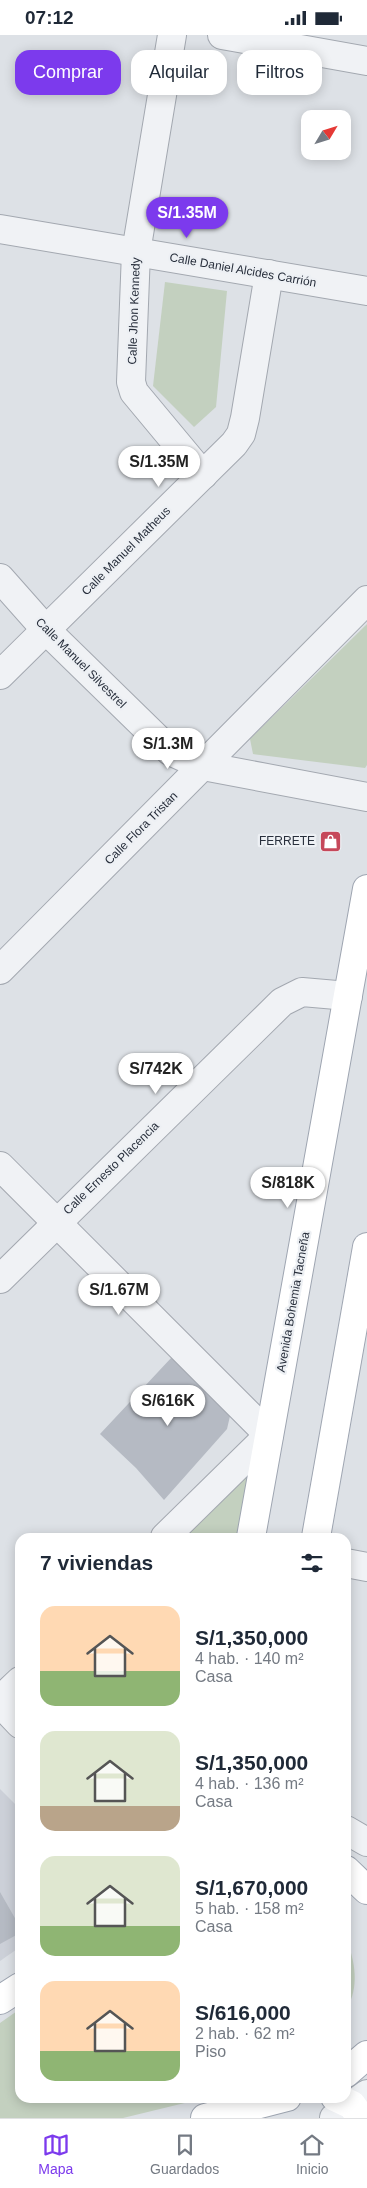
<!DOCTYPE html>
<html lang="es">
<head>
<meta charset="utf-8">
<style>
  body { margin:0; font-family:Arial,sans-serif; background:#f6f6f7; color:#1f2937; height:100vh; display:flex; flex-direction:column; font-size:19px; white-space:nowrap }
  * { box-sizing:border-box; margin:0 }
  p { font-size:16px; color:#747a83 }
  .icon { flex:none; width:28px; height:28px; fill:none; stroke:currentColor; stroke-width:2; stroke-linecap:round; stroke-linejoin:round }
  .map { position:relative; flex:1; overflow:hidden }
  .sheet { position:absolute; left:15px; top:1498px; width:336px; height:570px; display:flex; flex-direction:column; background:#fff; border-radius:15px; box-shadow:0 2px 12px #0003 }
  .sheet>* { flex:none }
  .hud { position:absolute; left:15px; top:15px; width:338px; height:45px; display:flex; gap:10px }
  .needle { width:32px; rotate:52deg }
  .tools { position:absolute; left:301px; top:75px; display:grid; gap:10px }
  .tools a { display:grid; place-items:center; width:50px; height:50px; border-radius:10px; background:#fff; box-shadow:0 2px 12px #0003; font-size:25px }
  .price { position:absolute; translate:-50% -42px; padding:0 11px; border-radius:18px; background:#fff; color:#222; font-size:16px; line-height:32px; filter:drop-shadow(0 1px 2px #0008) }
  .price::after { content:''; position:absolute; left:50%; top:30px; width:15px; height:11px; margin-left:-8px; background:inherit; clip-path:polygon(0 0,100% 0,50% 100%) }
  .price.current { background:#7c3aed; color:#fff }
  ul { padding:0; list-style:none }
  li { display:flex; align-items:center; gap:15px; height:125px; padding:0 25px }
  li span { display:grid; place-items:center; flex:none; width:140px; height:100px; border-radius:15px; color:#555 }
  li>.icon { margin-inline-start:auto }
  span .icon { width:60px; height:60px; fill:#fffc; stroke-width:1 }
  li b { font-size:21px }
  h2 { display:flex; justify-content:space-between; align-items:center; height:60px; padding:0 25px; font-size:21px }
  .tag { padding:0 18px; border-radius:15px; background:#fff; box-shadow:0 2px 12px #0003; font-size:18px; line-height:45px }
  .tag.current { background:#7c3aed; color:#fff }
  .status { display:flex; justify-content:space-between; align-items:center; height:35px; padding:0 25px; background:#fff; direction:ltr }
  .status svg { height:14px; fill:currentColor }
  .dock { display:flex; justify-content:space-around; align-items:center; height:70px; border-top:1px solid #e0e1e3; background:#fff; font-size:14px; color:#747a83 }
  .dock a { display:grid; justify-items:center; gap:2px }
  .dock .current { color:#7c3aed }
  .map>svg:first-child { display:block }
</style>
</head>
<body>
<div class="status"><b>07:12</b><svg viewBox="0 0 49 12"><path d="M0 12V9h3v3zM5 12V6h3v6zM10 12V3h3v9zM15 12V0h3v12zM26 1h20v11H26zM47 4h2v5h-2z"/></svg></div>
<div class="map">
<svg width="367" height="2083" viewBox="0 0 367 2083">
  <rect width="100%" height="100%" fill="#dde1e6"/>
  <polygon fill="#ccd0d8" points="0,1754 20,1774 20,1912 0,1926"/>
  <g fill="#c3d0bf">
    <polygon points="165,247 227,256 216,372 194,392 153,351"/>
    <polygon points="367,589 367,730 365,733 253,719 250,704"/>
    <polygon points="235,1437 251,1440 239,1502 171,1502"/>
    <path d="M346,1903C355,1926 360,1952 346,1975Z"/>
    <polygon points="20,1974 20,2062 194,2062 197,2065 123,2083 0,2083 0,1988"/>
  </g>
  <g fill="#b5bac3">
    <polygon points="172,1322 206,1354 230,1381 227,1394 164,1465 136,1433 100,1399"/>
    <polygon points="0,1857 20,1892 20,1898 0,1909"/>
  </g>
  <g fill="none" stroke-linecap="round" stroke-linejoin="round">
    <defs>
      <g id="minor">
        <polyline points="172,0 136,217 131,347 134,357 203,440"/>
        <polyline points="222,0 367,26"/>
        <polyline points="0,194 367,256"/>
        <polyline points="0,543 46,595 170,716 203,731 367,762"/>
        <polyline points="0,640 234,409 241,399 245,383 269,239"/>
        <polyline points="0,935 367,565"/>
        <polyline points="0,1131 269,1400 165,1502"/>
        <polyline points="0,1244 282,967 302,957 348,961"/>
        <polyline points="346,1528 367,1532"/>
        <polyline points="0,1665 20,1646"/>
        <polyline points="0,1668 20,1689"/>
        <polyline points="346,1795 367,1807"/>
        <polyline points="334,2083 367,2059"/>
      </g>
      <g id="major">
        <polyline points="251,1502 367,854"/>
        <polyline points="316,1502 367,1212"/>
        <polyline points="346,1835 367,1855"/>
        <polyline points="0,1965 20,1952"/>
        <polyline points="346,2038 367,2020"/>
        <polyline points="335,2062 352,2070 361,2083"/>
        <polyline points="205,2083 287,2062"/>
      </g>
    </defs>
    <use href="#minor" stroke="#a3a8b0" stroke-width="30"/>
    <use href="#major" stroke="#9ea5b1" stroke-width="30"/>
    <use href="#minor" stroke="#f0f2f5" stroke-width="28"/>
    <use href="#major" stroke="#fff" stroke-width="28"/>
  </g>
  <defs>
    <symbol id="shop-square" viewBox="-11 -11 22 22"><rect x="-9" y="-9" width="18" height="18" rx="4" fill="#c6485a" stroke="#edf0f4"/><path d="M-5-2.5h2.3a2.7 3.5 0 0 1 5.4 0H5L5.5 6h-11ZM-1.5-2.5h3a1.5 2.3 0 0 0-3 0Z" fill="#fff"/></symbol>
  </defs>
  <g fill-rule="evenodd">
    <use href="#shop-square" x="318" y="794" width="25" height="25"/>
  </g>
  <g text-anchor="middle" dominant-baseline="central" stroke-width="4.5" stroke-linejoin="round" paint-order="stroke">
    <g font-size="12" fill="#282f3c" stroke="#edf0f4">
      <text transform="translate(243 235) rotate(10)">Calle Daniel Alcides Carrión</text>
      <text transform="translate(134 276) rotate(-88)">Calle Jhon Kennedy</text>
      <text transform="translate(126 516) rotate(-45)">Calle Manuel Matheus</text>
      <text transform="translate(81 628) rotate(45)">Calle Manuel Silvestrel</text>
      <text transform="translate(141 793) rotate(-45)">Calle Flora Tristan</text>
      <text transform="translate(111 1133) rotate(-44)">Calle Ernesto Placencia</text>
      <text transform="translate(293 1267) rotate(-80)">Avenida Bohemia Tacneña</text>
    </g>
    <g font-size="12" fill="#282f3c" stroke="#edf0f4" text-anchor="end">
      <text x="315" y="806">FERRETE</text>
    </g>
  </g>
</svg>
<div class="tools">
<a><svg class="needle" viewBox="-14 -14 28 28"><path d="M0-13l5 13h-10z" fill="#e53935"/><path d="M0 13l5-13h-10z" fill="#747a83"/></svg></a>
</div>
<b class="price current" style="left:187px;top:204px">S/1.35M</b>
<b class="price" style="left:159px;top:453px">S/1.35M</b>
<b class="price" style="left:168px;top:735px">S/1.3M</b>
<b class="price" style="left:156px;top:1060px">S/742K</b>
<b class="price" style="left:288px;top:1174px">S/818K</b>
<b class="price" style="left:119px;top:1281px">S/1.67M</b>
<b class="price" style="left:168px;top:1392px">S/616K</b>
<div class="hud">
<a class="tag current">Comprar</a>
<a class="tag">Alquilar</a>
<a class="tag">Filtros</a>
</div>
<section class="sheet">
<h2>7 viviendas<svg class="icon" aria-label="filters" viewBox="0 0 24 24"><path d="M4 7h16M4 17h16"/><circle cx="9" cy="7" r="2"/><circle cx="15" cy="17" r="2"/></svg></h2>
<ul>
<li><span style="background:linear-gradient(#ffd9b3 65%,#8fb573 0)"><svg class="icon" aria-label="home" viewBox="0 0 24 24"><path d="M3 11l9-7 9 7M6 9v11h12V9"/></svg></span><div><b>S/1,350,000</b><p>4 hab. · 140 m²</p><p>Casa</p></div></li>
<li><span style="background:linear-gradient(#dfe7d0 75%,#b9a48a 0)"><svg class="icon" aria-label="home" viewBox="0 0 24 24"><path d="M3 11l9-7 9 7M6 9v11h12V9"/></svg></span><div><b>S/1,350,000</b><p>4 hab. · 136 m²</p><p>Casa</p></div></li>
<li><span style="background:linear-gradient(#dfe7d0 70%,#8fb573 0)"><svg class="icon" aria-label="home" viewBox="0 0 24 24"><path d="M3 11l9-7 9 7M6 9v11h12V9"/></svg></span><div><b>S/1,670,000</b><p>5 hab. · 158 m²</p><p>Casa</p></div></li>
<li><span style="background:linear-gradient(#ffd9b3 70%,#8fb573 0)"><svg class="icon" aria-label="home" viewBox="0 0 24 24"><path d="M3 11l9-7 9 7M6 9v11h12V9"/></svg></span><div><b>S/616,000</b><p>2 hab. · 62 m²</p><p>Piso</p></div></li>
</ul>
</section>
</div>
<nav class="dock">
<a class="current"><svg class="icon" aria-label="map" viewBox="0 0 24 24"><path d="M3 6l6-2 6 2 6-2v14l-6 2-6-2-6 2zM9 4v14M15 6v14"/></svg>Mapa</a>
<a><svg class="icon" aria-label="saved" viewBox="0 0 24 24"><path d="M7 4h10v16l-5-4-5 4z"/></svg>Guardados</a>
<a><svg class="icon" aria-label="home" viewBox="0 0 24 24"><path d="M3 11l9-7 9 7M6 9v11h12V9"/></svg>Inicio</a>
</nav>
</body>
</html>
